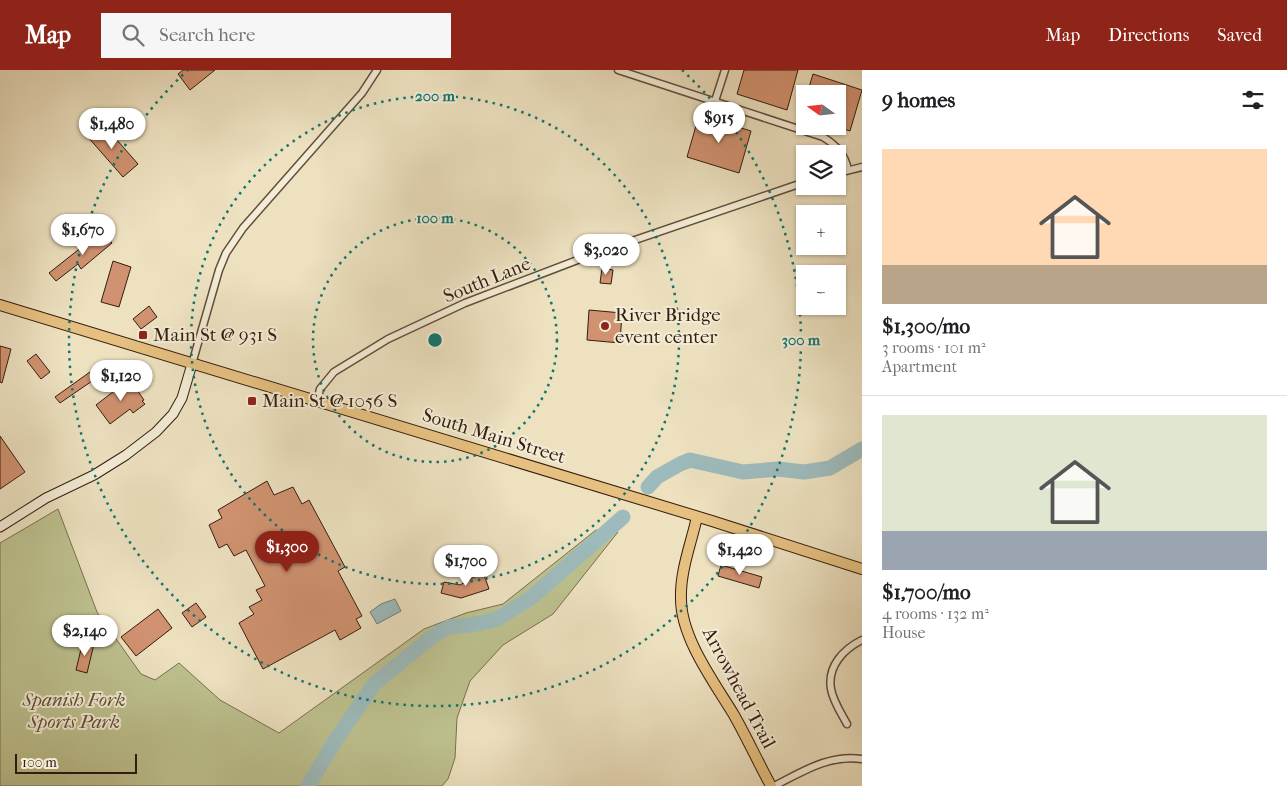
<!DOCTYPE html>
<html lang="en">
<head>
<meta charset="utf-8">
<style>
  body { margin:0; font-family:"IM FELL French Canon",serif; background:#f6f6f6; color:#202124; height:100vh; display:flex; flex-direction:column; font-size:19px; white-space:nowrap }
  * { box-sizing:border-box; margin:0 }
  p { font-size:16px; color:#757577 }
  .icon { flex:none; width:28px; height:28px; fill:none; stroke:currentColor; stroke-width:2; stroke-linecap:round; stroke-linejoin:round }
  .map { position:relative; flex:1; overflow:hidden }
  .drawer { display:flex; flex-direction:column; background:#fff; width:425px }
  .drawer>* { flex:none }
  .needle { width:32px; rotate:285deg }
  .buttons { position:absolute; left:796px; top:15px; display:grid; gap:10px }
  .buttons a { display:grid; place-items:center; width:50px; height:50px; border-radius:0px; background:#fff; box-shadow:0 1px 4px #0004; font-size:25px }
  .scale { position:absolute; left:15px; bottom:12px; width:122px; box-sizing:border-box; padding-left:5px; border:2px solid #341d0e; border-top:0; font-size:14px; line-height:18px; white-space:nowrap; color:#341d0e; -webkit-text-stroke:4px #f3ecd6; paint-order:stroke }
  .price { position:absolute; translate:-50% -42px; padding:0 11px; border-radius:18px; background:#fff; color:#222; font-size:16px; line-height:32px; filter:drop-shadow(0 1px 2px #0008) }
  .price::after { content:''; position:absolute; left:50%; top:30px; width:15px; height:11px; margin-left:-8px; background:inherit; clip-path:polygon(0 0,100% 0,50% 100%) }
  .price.active { background:#8f2418; color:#fff }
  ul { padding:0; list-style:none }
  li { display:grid; align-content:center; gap:10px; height:265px; padding:0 20px }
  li+li { border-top:1px solid #e0e0e0 }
  li span { display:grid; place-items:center; height:155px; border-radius:0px; color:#555 }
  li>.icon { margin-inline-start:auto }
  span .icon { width:90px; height:90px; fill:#fffc; stroke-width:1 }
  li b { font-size:21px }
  h2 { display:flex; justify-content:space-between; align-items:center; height:60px; padding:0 20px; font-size:21px }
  header { display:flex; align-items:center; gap:30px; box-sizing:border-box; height:70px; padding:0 25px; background:#8f2418; color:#fff }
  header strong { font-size:24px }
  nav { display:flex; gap:28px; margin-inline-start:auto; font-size:18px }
  .search { width:350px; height:45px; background:#f6f6f6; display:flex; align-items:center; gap:12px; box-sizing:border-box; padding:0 18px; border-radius:0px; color:#757577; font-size:19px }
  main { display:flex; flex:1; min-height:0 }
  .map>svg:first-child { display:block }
</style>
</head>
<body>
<header>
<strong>Map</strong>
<div class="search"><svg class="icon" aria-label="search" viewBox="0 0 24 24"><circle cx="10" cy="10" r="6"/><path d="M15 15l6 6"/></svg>Search here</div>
<nav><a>Map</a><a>Directions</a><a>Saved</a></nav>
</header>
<main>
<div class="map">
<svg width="862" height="716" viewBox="0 0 862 716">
  <rect width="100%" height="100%" fill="#ede1c0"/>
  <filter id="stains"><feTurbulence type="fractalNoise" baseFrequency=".004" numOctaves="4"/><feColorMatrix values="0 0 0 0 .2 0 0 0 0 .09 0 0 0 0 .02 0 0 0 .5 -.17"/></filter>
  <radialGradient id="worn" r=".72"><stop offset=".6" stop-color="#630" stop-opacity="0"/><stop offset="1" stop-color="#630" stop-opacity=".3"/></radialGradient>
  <polygon fill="#bdc18f" stroke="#786f4e" points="58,439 97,542 141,604 155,610 179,593 220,630 279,663 424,559 466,543 503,534 596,460 618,462 553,544 503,575 470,611 457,648 455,688 448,709 442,716 0,716 0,473"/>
  <polygon fill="#9dbbbc" stroke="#737c76" points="395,529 401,541 377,554 370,542 381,534"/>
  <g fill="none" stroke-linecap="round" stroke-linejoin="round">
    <g stroke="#9dbbbc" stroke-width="15">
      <polyline points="648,417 657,407 680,394 690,390 743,402 778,399 804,402 830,398 862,379"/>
      <polyline points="308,716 333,674 374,614 433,566 449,557 477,554 497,549 531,528 623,447"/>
    </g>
  </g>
  <g fill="#d09270" stroke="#341d0e">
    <polygon points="183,0 215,0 190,20 178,4"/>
    <polygon points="744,0 798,0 787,40 737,24"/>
    <polygon points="813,4 862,20 850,61 838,57 838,32 840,24 807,24"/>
    <polygon points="700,42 707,44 706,47 751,61 739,103 687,87"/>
    <polygon points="102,53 138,94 123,107 87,66"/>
    <polygon points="102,161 112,173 81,199 78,194 56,211 49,203"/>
    <polygon points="113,191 131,197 119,237 101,232"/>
    <polygon points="602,198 613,200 611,214 600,213"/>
    <polygon points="149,236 157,247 141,259 133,249"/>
    <polygon points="589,240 622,243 620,273 587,270"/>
    <polygon points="0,276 11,279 2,313 0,312"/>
    <polygon points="36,284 50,302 41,309 27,291"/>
    <polygon points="90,302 95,309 60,333 55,327"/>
    <polygon points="128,307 144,330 142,331 145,334 133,343 130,339 110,354 96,335 118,318 117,317"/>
    <polygon points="0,366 25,402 0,419"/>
    <polygon points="267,411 274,425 293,417 302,434 309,430 345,497 338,501 362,546 356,549 361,558 340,570 335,560 263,599 239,553 254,544 249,537 262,530 256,520 265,516 246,480 234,486 227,474 219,478 209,455 222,448 218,440"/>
    <polygon points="721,495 762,507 759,518 718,506"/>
    <polygon points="483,502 489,519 461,528 441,523 444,512 460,515"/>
    <polygon points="196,533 206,547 192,557 182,543"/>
    <polygon points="158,539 172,558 136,586 121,567"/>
    <polygon points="83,571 94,574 87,603 76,600"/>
  </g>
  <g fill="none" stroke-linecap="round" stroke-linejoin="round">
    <defs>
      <g id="street">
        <path d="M618,0L823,67C836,75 845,84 848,100"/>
        <polyline points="715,31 725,0"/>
        <polyline points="838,103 862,97"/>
        <polyline points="192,294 219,200 226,183 243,158 362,23 377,0"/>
        <polyline points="317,331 320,319 334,302 388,269 465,233 588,186 805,112"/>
        <path d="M847,654C841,643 833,631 831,619C827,596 844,579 862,570"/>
        <path d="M774,716C802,702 829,684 862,689"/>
      </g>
      <polyline id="secondary" points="0,457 46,428 94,405 126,385 156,362 173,344 182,328 192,294"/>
      <g id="primary">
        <polyline points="0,235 712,451 862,499"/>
        <path d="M697,447C691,474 680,501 681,529C681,568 714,612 734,645C747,668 758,692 771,716"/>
      </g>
    </defs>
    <use href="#street" stroke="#624e3a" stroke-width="9"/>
    <use href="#secondary" stroke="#341d0e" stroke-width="11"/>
    <use href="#primary" stroke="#341d0e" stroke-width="12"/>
    <use href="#street" stroke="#f3ecd6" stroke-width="6"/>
    <use href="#secondary" stroke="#f3ecd6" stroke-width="9"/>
    <use href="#primary" stroke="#e6c080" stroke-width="10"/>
  </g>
  <g fill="none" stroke="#0f766e" stroke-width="2.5" stroke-dasharray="2.5 5">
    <circle cx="435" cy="270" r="122"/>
    <circle cx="435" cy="270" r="244"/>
    <path d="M682 0A366 366 0 1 1 188 0"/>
  </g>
  <g fill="#8f2418" stroke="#f3ecd6" stroke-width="2">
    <circle cx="605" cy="256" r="5"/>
    <rect x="138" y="260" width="10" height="10" rx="2.5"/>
    <rect x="247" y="326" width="10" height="10" rx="2.5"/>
  </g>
  <g text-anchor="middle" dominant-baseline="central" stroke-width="4" stroke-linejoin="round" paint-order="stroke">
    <g font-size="19" fill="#341d0e" stroke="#f3ecd6">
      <text transform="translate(487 210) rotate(-22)">South Lane</text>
      <text transform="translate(494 366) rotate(17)">South Main Street</text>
      <text transform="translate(739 618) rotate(62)">Arrowhead Trail</text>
    </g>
    <g font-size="19" fill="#341d0e" stroke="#f3ecd6" text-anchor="start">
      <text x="615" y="245">River Bridge<tspan x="615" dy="22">event center</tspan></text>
      <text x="153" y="265">Main St @ 931 S</text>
      <text x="262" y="331">Main St @ 1056 S</text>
    </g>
    <g font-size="19" font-style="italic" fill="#5d4e35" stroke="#f3ecd6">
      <text x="74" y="630">Spanish Fork<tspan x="74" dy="22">Sports Park</tspan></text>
    </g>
  </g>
  <circle cx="435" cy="270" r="8" fill="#0f766e" stroke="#f3ecd6" stroke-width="2.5"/>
  <g font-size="15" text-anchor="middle" font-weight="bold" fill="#0f766e" stroke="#f3ecd6" stroke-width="4" stroke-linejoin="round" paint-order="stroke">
    <text x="435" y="31">200 m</text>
    <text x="435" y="153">100 m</text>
    <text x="801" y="275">300 m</text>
  </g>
  <rect width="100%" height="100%" filter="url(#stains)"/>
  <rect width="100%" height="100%" fill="url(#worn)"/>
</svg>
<div class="buttons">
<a><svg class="needle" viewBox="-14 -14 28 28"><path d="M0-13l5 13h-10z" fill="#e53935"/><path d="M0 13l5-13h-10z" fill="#757577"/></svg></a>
<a><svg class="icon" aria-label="layers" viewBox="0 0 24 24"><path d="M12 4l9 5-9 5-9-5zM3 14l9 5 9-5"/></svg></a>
<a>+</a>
<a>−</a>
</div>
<div class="scale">100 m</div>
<b class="price" style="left:719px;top:74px">$915</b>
<b class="price" style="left:112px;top:80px">$1,480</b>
<b class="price" style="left:83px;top:186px">$1,670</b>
<b class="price" style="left:606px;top:206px">$3,020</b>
<b class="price" style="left:121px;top:332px">$1,120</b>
<b class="price active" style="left:287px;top:503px">$1,300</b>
<b class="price" style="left:740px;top:506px">$1,420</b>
<b class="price" style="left:466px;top:517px">$1,700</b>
<b class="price" style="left:85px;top:587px">$2,140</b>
</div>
<section class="drawer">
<h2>9 homes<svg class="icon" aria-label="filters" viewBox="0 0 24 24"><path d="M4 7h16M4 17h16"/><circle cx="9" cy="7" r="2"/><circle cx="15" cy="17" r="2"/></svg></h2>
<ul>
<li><span style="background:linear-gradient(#ffd9b3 75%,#b9a48a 0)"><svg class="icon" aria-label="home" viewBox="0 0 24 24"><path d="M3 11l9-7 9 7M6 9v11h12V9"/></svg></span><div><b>$1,300/mo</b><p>3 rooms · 101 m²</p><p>Apartment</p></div></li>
<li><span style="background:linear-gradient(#dfe7d0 75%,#9aa5b1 0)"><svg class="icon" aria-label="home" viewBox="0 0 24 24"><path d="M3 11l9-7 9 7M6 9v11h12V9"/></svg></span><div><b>$1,700/mo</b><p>4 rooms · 132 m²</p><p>House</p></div></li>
</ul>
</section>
</main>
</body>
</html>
